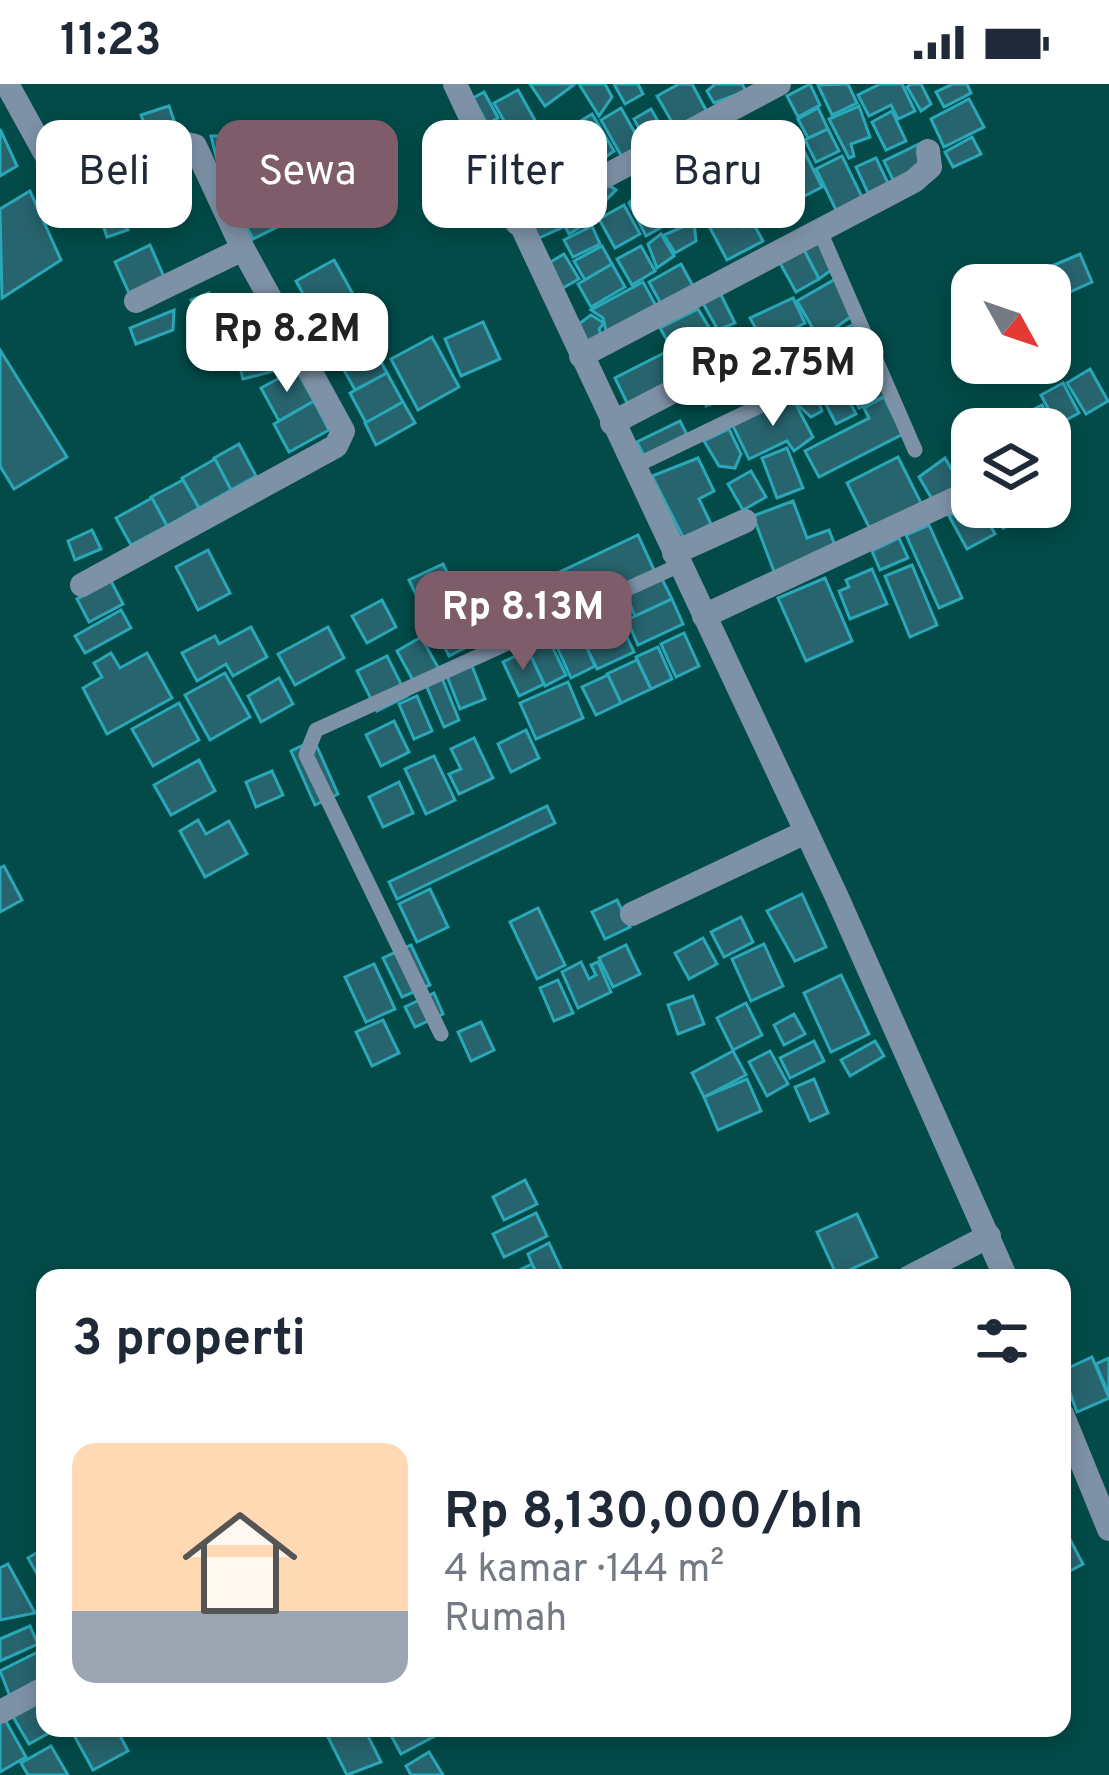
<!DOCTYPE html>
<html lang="id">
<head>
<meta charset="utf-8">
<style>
  body { margin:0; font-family:Overpass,sans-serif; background:#f6f6f7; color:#1f2937; height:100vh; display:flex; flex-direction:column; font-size:45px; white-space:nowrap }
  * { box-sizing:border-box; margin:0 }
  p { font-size:39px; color:#747a83 }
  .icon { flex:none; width:66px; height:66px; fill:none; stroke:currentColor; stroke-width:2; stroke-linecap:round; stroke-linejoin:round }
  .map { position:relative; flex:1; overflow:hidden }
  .panel { position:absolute; left:36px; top:1185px; width:1035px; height:468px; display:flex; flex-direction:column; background:#fff; border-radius:24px; box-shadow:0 6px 18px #0003 }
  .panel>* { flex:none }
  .hud { position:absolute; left:36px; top:36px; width:1038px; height:108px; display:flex; gap:24px }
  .needle { width:78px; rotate:130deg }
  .buttons { position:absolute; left:951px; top:180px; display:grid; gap:24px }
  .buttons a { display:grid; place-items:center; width:120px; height:120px; border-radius:24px; background:#fff; box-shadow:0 6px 18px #0003; font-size:60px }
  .price { position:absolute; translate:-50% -102px; padding:0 27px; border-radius:24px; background:#fff; color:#222; font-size:39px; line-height:78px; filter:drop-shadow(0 3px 6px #0008) }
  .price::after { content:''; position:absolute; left:50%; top:72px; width:36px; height:27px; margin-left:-18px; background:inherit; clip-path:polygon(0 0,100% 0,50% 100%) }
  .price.active { background:#7e5c6a; color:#fff }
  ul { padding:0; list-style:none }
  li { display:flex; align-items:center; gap:36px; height:300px; padding:0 36px }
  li+li { border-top:3px solid #e0e1e3 }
  li span { display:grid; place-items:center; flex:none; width:336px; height:240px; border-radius:24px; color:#555 }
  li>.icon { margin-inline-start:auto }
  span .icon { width:144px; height:144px; fill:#fffc; stroke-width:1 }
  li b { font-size:51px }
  h2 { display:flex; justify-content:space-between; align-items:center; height:144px; padding:0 36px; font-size:51px }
  .pill { padding:0 42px; border-radius:24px; background:#fff; box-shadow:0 6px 18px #0003; font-size:42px; line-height:108px }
  .pill.active { background:#7e5c6a; color:#fff }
  .status { display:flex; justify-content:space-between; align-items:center; height:84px; padding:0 60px; background:#fff; direction:ltr }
  .status svg { height:33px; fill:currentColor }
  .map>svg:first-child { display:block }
</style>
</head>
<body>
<div class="status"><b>11:23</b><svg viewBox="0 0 49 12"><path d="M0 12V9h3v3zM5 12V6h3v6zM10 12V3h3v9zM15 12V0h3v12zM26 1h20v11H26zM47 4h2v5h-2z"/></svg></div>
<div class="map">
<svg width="1109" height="1691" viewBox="0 0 1109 1691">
  <rect width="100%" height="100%" fill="#024b48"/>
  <g fill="#27646e" stroke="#2aa7b9" stroke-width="3">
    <polygon points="530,0 575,0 545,22"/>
    <polygon points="579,0 605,0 612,13 599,32"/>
    <polygon points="614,0 638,0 643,10 625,20"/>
    <polygon points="679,0 692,0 707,28 676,45 657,12"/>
    <polygon points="715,0 742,0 746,7 714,19 707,7"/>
    <polygon points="810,0 820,21 798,33 787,12"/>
    <polygon points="848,0 857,19 832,31 818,1"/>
    <polygon points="880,0 902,0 915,27 898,35 891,21 869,32 858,11"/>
    <polygon points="911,0 921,0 931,20 921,27 907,3"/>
    <polygon points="953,0 967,0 971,9 944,23 936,8"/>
    <polygon points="518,6 541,47 517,60 494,19"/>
    <polygon points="484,8 498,34 487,40 473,14"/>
    <polygon points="969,15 984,43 944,63 931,35"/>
    <polygon points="169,22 178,48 151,58 141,31"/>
    <polygon points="859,22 870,53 851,60 854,72 849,74 829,35"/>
    <polygon points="621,24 643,63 623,75 601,36"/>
    <polygon points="818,24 828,45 808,54 798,35"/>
    <polygon points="651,25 667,53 649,63 634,35"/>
    <polygon points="892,27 906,57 886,66 872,38"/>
    <polygon points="592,30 614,67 584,88 564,47"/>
    <polygon points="117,43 130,68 97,85 84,60"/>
    <polygon points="0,45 17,82 0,92"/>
    <polygon points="828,45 839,67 816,78 805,56"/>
    <polygon points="559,47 584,100 543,121 515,70"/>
    <polygon points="713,51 729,80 688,97 678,77 691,70 688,64"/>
    <polygon points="211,52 229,52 242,99 224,104"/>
    <polygon points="972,53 981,70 953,83 945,68"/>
    <polygon points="919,60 929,82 894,98 884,77"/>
    <polygon points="803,65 822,103 783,123 765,84"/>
    <polygon points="669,69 695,123 677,133 647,82"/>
    <polygon points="842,72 862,113 836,126 816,85"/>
    <polygon points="876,74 888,99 868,109 856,83"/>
    <polygon points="163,78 171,97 143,108 135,90"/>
    <polygon points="733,83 752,119 718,138 698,101"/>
    <polygon points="652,90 658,112 649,120 667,140 646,152 629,119 637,110 635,99"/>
    <polygon points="607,100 616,106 594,128 584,112"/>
    <polygon points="104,104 112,121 92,131 85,114"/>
    <polygon points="30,107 61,176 2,214 0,125"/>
    <polygon points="582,115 594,135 569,150 556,126"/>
    <polygon points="263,116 277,143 253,155 239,128"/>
    <polygon points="624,121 640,150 615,164 599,135"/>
    <polygon points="116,124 128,146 107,153 100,132"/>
    <polygon points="735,130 742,143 752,137 763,157 727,176 710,144"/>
    <polygon points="555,133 561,144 539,154 530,142"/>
    <polygon points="694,138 696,157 675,169 664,151"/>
    <polygon points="592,142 600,160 573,173 564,156"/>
    <polygon points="661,150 674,172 657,184 648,160"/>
    <polygon points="823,155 834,184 819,195 804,166"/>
    <polygon points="150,161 164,193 129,209 115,178"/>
    <polygon points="602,162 612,180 585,196 574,177"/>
    <polygon points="641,162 655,187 632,201 617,175"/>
    <polygon points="804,166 819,195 796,208 780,179"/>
    <polygon points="564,170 579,195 561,205 547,180"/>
    <polygon points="1080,170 1092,198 1052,216 1050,201 1040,187"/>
    <polygon points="334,176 354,212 316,233 296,197"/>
    <polygon points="612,180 625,203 591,223 578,200"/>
    <polygon points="681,180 693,202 661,220 649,198"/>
    <polygon points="839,193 855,230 819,255 797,217"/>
    <polygon points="643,198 656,222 607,251 603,234 591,226"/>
    <polygon points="718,205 735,239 718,246 700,214"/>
    <polygon points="209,209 216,224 198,233 191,216"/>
    <polygon points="263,210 282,285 243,295 224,220"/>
    <polygon points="793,214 805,239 764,259 750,234"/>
    <polygon points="353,219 372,254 334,274 316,240"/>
    <polygon points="698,225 710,245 672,265 660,244"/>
    <polygon points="174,226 173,246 136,260 130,244"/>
    <polygon points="591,231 604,239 599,245 602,253 590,262 576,242"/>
    <polygon points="483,238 500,275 461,292 445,255"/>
    <polygon points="854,240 867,265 844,277 831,252"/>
    <polygon points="730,245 740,272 724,276 717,250"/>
    <polygon points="805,249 824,286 751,324 732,287"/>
    <polygon points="432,253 459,303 418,326 391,275"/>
    <polygon points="832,254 844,277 827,286 815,263"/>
    <polygon points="371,259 387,289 355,306 339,277"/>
    <polygon points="0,266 67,373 14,405 0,382"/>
    <polygon points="670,266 686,297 630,325 615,294"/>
    <polygon points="727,282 738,310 706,322 696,298 708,298 708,289"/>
    <polygon points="296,285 314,317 279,337 261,304"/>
    <polygon points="1090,285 1108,317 1086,330 1067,299"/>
    <polygon points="876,287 887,311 859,324 848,299"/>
    <polygon points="387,289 403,318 366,339 350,309"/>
    <polygon points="1063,299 1079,329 1057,341 1041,311"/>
    <polygon points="841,301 856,330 836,340 821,311"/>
    <polygon points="816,311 822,327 811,333 798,321"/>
    <polygon points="884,313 903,350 819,393 805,367 869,334 864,324"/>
    <polygon points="793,315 813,353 794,367 787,357 749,375 732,340"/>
    <polygon points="314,317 329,346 289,368 274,340"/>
    <polygon points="403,318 415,339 376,361 365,339"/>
    <polygon points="1042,321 1062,361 1050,368 1050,345 1017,345 1013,336"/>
    <polygon points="680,337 689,355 646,376 637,358"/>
    <polygon points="729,345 741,370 735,384 719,382 704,357"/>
    <polygon points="239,360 256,392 231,406 214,374"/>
    <polygon points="787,364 803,404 777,414 762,374"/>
    <polygon points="972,368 972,397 965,400 953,378"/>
    <polygon points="898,373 922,421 871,447 847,399"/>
    <polygon points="698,374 714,407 699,415 711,440 684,455 652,392"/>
    <polygon points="945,374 961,402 932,415 919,393"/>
    <polygon points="215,375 231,406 199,424 182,394"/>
    <polygon points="751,387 766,413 743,426 728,400"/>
    <polygon points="183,396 199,424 167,442 151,413"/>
    <polygon points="152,414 167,442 131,461 116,434"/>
    <polygon points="793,417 807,454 829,446 837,467 775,490 753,432"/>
    <polygon points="972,420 980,423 995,450 967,465 949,432"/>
    <polygon points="993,423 1019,423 1024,434 1003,444"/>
    <polygon points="929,441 962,514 939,524 906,451"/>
    <polygon points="92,446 101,465 75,476 68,457"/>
    <polygon points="638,451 655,488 496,564 479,526"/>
    <polygon points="899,454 908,474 880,486 872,467"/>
    <polygon points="208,466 230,509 198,526 176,483"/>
    <polygon points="443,480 459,513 425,529 409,496"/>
    <polygon points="912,481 937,541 910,553 885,492"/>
    <polygon points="872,485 887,520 850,535 839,507 849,503 846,496"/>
    <polygon points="825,494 852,557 806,577 778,514"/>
    <polygon points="662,495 672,515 635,532 626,511"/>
    <polygon points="111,497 123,520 89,538 77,515"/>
    <polygon points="672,515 683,540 638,561 627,536"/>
    <polygon points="382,516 396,543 367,559 352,532"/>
    <polygon points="121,526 131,544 85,569 75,552"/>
    <polygon points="463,529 478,557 449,572 435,544"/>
    <polygon points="616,530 634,568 597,585 579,547"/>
    <polygon points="573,534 595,582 571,594 549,545"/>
    <polygon points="251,543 267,573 233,592 226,580 197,597 182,569 215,552 219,560"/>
    <polygon points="328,543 344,574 295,601 278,570"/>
    <polygon points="684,549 699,582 676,593 661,560"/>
    <polygon points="421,553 440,587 415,600 397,567"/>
    <polygon points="549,556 566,591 545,602 528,566"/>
    <polygon points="658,563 672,595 651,605 636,573"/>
    <polygon points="528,566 544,600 519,612 503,578"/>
    <polygon points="111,569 120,584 147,569 172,614 107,650 83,604 102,593 94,579"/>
    <polygon points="387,572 407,612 377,627 357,587"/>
    <polygon points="468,572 485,615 460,625 443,582"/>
    <polygon points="637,576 651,605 621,619 607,590"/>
    <polygon points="225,589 250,633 210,656 185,611"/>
    <polygon points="608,591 621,619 596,631 582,603"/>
    <polygon points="279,594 293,620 261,638 248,612"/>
    <polygon points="442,594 459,636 444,643 426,601"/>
    <polygon points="568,598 583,634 536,655 520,619"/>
    <polygon points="417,612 432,647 414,655 399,620"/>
    <polygon points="179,619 199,656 153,682 132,645"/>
    <polygon points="394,637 409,668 381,682 366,651"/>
    <polygon points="526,646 539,674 511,688 498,660"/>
    <polygon points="474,654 493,694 459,710 449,690 461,685 451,665"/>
    <polygon points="314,656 338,710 315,721 291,667"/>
    <polygon points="434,672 455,716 426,730 405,685"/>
    <polygon points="199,676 215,707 171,731 154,701"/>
    <polygon points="272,687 283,711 256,723 246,698"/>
    <polygon points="399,698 413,729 383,743 369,713"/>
    <polygon points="547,722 555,739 397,815 389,798"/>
    <polygon points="198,736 206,750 229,737 247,770 205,793 180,747"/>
    <polygon points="4,782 22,816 0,828 0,784"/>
    <polygon points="430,805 448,843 417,858 399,820"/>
    <polygon points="802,810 826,863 795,877 767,827"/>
    <polygon points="617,816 630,843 605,855 592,828"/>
    <polygon points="538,824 565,881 537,895 510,838"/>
    <polygon points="741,833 753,858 724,873 711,848"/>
    <polygon points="703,854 717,880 689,895 675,869"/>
    <polygon points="764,860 783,902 751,917 732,875"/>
    <polygon points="411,861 430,901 402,913 383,874"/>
    <polygon points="626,861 640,890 613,903 599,874"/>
    <polygon points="581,878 589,895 596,891 591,881 598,878 611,908 578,924 562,888"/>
    <polygon points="374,880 395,925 366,938 345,893"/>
    <polygon points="841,891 869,950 831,968 804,909"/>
    <polygon points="558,896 573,929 554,937 540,904"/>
    <polygon points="434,909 443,930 415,943 405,923"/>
    <polygon points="693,912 704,940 678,950 668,921"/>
    <polygon points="746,919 762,951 733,966 717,934"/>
    <polygon points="794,930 805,950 784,961 774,941"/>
    <polygon points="383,936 399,969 372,982 356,948"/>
    <polygon points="481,938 494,966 471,977 458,948"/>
    <polygon points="814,957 824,977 790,994 780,974"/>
    <polygon points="875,957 884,972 850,992 841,976"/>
    <polygon points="733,967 746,991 704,1013 692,989"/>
    <polygon points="770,967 788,1000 767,1012 749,978"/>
    <polygon points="747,995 761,1027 718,1046 704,1013"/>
    <polygon points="814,995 828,1029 810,1037 795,1003"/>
    <polygon points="525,1096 537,1120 504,1136 493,1113"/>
    <polygon points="536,1129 547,1152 504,1173 493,1150"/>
    <polygon points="857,1130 877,1173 837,1192 817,1148"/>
    <polygon points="549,1159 565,1193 564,1194 539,1194 532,1180 528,1170"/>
    <polygon points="532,1180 539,1194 508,1194 507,1192"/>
    <polygon points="1092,1273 1109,1314 1077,1328 1062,1287"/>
    <polygon points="1109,1274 1109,1311 1096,1280"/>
    <polygon points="1064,1444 1083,1480 1062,1491 1062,1445"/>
    <polygon points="45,1464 45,1504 28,1474"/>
    <polygon points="8,1480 35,1529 0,1536 0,1484"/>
    <polygon points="30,1542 38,1560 0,1577 0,1555"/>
    <polygon points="44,1565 45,1597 11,1615 0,1587"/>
    <polygon points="43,1614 45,1644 58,1644 29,1660 12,1631"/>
    <polygon points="4,1634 26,1673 0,1688 0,1637"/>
    <polygon points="70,1644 116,1644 128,1667 93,1686"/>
    <polygon points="335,1644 364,1644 381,1678 347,1691 326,1649"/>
    <polygon points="387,1644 445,1644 446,1646 401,1670"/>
    <polygon points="51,1662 68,1691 28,1691 21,1679"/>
    <polygon points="429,1668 443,1691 411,1691 406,1682"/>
  </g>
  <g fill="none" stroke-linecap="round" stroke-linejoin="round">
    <g stroke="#7e92a7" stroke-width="15">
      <polyline points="819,145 915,366"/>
      <polyline points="633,383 874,267"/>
      <polyline points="441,950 306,671 316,646 680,481"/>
    </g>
    <g stroke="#7e92a7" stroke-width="24">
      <polyline points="7,0 61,98 178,58 195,62 243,165 343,347 336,362 82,501"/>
      <polyline points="455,0 836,811 1006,1194"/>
      <polyline points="517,139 779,0"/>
      <polyline points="136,217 243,165"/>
      <polyline points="581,272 914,97 930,83 928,67"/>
      <polyline points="612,339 685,301"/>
      <polyline points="674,469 745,437"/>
      <polyline points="704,532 972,407"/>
      <polyline points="632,830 806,748"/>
      <polyline points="908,1194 989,1152"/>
      <polyline points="1062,1330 1109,1445"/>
      <polyline points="0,1628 45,1604"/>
    </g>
  </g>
</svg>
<div class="buttons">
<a><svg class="needle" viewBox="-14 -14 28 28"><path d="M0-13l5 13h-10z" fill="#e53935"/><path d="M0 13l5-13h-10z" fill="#747a83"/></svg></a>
<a><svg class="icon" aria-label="layers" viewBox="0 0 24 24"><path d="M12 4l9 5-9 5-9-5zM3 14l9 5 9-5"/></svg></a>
</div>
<b class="price" style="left:287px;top:311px">Rp 8.2M</b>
<b class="price" style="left:773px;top:345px">Rp 2.75M</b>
<b class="price active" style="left:523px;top:589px">Rp 8.13M</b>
<div class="hud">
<a class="pill">Beli</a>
<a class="pill active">Sewa</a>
<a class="pill">Filter</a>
<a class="pill">Baru</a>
</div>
<section class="panel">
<h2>3 properti<svg class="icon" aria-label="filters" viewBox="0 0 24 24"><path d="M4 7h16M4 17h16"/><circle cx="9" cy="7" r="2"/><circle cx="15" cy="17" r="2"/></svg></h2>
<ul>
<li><span style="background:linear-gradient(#ffd9b3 70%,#9aa5b1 0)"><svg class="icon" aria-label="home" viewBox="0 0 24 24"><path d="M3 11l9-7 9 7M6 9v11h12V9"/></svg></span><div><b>Rp 8,130,000/bln</b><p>4 kamar · 144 m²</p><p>Rumah</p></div></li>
</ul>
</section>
</div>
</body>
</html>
